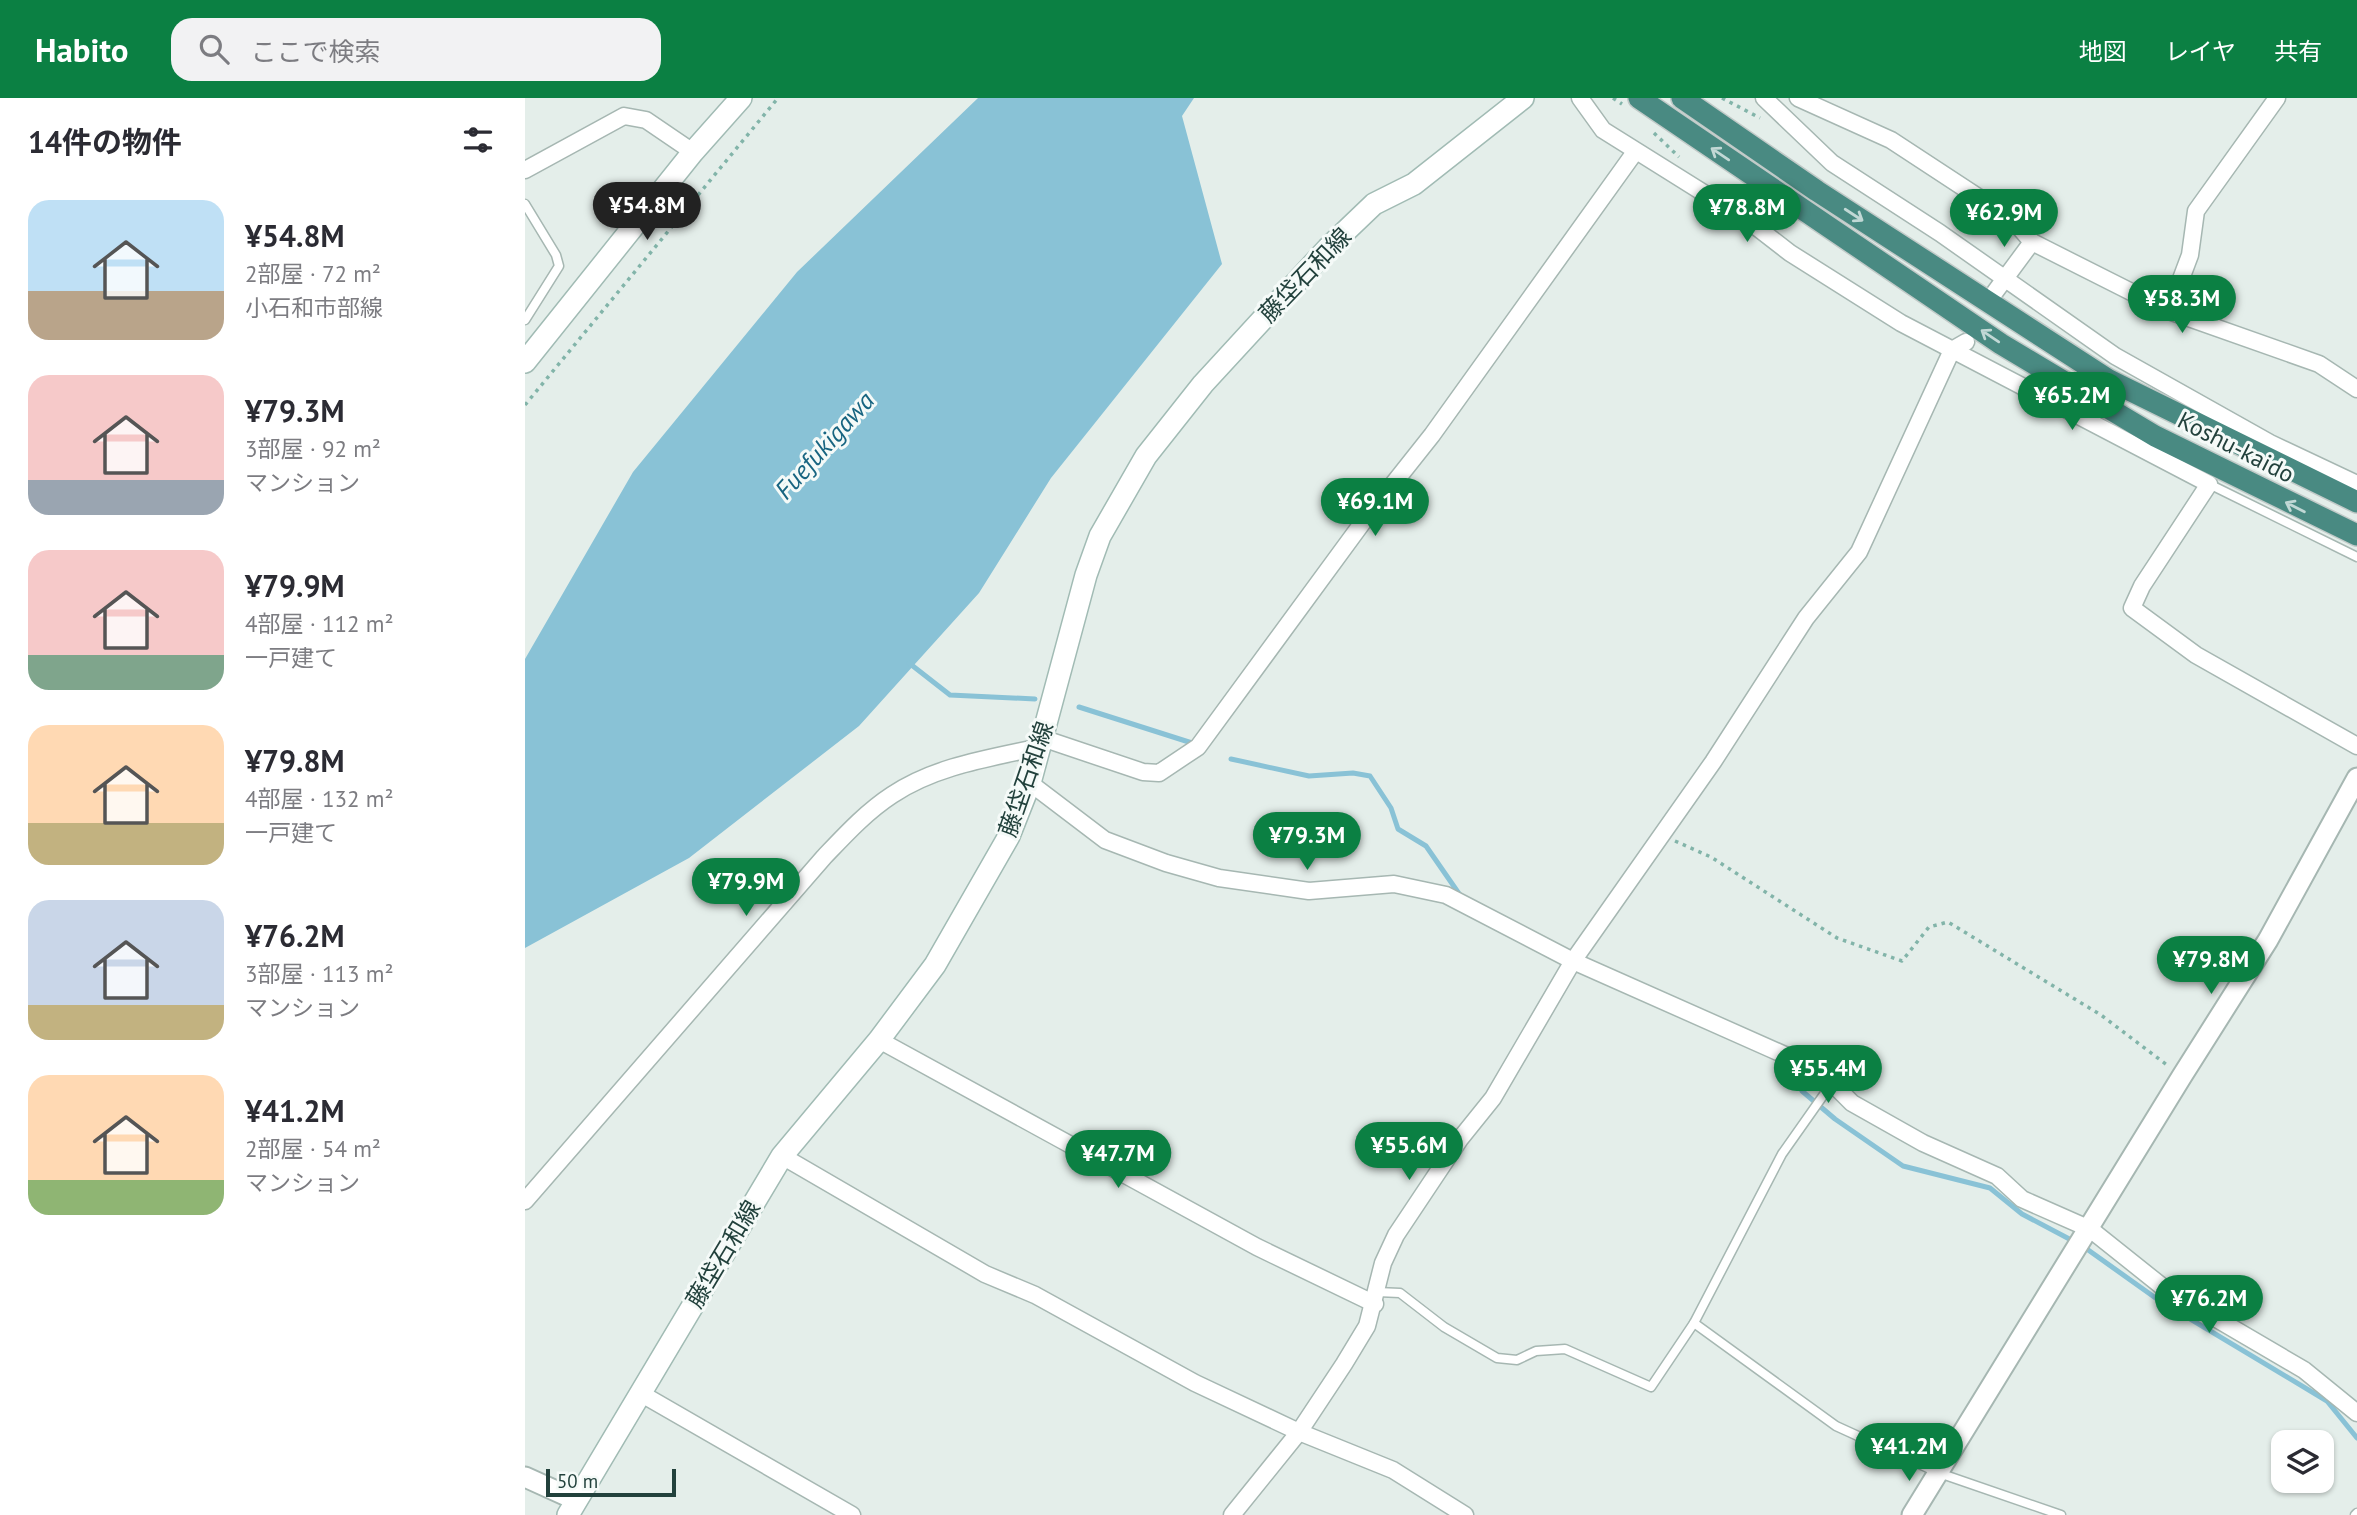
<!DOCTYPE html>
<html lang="ja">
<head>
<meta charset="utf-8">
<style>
  body { margin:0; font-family:"PT Sans","Noto Sans JP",sans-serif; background:#f2f2f3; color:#2b2b33; height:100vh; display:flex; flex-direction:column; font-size:26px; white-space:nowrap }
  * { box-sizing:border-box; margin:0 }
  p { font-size:23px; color:#7c7c81 }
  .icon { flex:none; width:38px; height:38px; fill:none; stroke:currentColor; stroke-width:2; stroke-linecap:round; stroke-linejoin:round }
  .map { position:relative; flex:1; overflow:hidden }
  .panel { display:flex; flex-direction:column; background:#fff; width:525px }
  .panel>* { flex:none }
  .controls { position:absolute; left:1746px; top:1332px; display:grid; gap:14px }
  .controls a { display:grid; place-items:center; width:63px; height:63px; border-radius:14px; background:#fff; box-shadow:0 2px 5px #0004; font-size:35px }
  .scale { position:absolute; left:21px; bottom:18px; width:130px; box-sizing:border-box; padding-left:7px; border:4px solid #22413c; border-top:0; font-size:19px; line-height:24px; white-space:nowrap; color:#22413c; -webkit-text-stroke:5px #f5faf8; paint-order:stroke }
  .price { position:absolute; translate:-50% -60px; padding:0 16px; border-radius:24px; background:#0b8043; color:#fff; font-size:23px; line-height:46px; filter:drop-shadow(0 2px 4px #0008) }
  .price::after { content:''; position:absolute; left:50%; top:42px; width:21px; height:16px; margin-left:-10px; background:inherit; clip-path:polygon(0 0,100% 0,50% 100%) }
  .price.on { background:#222; color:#fff }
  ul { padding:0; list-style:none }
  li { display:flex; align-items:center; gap:21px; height:175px; padding:0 28px }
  li span { display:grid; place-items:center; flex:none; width:196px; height:140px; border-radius:21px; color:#555 }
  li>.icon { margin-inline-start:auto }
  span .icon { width:84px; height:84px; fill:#fffc; stroke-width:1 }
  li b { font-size:30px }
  h2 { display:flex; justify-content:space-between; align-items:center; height:84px; padding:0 28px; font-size:30px }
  header { display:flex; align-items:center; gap:42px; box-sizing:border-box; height:98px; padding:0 35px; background:#0b8043; color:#fff }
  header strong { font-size:33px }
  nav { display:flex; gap:38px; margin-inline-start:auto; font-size:24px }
  .search { width:490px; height:63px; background:#f2f2f3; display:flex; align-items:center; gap:18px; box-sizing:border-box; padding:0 24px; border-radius:21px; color:#7c7c81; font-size:26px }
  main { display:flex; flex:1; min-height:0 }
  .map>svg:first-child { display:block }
</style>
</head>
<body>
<header>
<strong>Habito</strong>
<div class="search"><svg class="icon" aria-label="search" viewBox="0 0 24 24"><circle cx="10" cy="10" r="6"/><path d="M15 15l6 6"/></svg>ここで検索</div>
<nav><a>地図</a><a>レイヤ</a><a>共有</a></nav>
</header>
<main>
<section class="panel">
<h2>14件の物件<svg class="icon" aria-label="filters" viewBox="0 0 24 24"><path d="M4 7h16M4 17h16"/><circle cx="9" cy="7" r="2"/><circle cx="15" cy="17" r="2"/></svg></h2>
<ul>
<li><span style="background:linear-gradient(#bfe0f5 65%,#b9a48a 0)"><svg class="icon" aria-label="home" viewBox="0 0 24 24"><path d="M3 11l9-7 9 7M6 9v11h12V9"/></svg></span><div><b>¥54.8M</b><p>2部屋 · 72 m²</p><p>小石和市部線</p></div></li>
<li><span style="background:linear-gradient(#f6c9c9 75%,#9aa5b1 0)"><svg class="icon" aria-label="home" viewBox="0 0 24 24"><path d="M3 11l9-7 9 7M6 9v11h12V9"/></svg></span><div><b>¥79.3M</b><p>3部屋 · 92 m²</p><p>マンション</p></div></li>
<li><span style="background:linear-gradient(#f6c9c9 75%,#7fa58c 0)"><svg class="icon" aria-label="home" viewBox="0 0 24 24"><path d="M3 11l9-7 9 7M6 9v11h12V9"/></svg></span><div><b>¥79.9M</b><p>4部屋 · 112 m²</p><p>一戸建て</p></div></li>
<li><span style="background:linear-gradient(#ffd9b3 70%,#c2b280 0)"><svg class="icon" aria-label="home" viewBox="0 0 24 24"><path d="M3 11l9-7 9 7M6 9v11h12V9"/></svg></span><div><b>¥79.8M</b><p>4部屋 · 132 m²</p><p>一戸建て</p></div></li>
<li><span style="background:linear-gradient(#c9d6e8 75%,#c2b280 0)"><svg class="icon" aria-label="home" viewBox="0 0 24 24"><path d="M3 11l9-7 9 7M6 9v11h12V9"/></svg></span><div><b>¥76.2M</b><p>3部屋 · 113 m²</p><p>マンション</p></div></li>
<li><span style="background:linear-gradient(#ffd9b3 75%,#8fb573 0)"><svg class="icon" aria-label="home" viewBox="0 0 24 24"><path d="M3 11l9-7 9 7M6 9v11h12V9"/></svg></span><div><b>¥41.2M</b><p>2部屋 · 54 m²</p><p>マンション</p></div></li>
</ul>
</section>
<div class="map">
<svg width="1832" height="1417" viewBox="0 0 1832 1417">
  <rect width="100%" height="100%" fill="#e4eeea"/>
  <polygon fill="#89c2d6" points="453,0 669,0 657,18 697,166 526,380 454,495 334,628 164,760 0,850 0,561 108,374 272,174"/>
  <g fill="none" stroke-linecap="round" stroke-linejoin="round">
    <g stroke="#89c2d6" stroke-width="5">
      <polyline points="384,565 425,597 510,601"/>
      <polyline points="554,609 667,645"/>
      <polyline points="706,661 784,678 828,675 845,678 866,710 873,731 901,748 937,800"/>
      <polyline points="1277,993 1310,1021 1378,1068 1465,1090 1497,1116 1550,1144"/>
      <polyline points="1559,1149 1632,1201 1802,1303 1832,1340"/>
    </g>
    <defs>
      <g id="service">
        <polyline points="0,106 31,157 34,168 0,222"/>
        <polyline points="1684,386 1832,459"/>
        <polyline points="852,1194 875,1195 919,1229 972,1260 992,1262 1011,1253 1040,1251 1126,1289 1169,1225 1257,1056 1307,985"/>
        <polyline points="1169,1225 1311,1328 1414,1375 1536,1417"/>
        <polyline points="1830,1417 1832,1415"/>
      </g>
      <g id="minor">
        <polyline points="1055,0 1078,32 1225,124 1265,155 1376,225 1684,386 1617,488 1607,510 1671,557 1832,648"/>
        <polyline points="1239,0 1307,65 1415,135 1590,258 1745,345 1832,386"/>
        <polyline points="1273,0 1366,42 1488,122 1507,144 1644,213 1794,266 1832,291"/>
        <polyline points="0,72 99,18 121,22 168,54"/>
        <polyline points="1470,194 1507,144"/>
        <polyline points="1644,213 1665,157 1671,113 1752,0"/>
        <polyline points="517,640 618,674 634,675 673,649 838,424 907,337 1110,54"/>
        <polyline points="505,685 580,742 641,765 694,780 784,793 869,786 921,797 1048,863 1262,958 1307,985 1327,1005 1398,1045 1472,1078 1497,1101 1565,1131 1639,1190 1779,1272 1832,1315"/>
        <polyline points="354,942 732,1149 850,1206"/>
        <polyline points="257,1058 460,1176 510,1197 670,1285 774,1334 868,1372 940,1417"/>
        <path d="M0,1103L299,759C320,737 341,714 367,697C410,668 465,660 515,649"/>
        <polyline points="115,1295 327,1417"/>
        <polyline points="707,1417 774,1334 819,1266 842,1228 858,1165 871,1137 935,1041 968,1000 1048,863 1188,664 1281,520 1334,454 1427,252 1441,244"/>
      </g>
      <g id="tertiary">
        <polyline points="0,1379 51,1402"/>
        <polyline points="1387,1417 1657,978 1743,842 1832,680"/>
      </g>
      <g id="secondary">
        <polyline points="0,264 168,54 216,0"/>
        <polyline points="43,1417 257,1058 354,942 410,867 484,738 505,685 561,477 575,438 621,358 678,286 803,150 849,106 889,86 998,0"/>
      </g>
      <g id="trunk">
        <polyline points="1114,0 1476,246 1630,338 1832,437"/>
        <polyline points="1157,0 1292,93 1584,282 1832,404"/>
      </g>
    </defs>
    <use href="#service" stroke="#a6b7b2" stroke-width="11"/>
    <use href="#minor" stroke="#a6b7b2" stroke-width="19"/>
    <use href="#tertiary" stroke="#a6b7b2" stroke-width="23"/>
    <use href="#secondary" stroke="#a1bbb4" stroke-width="24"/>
    <use href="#trunk" stroke="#c1cac8" stroke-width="24"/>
    <g stroke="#82b4a9" stroke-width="3.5" stroke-dasharray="3.5 5" stroke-linecap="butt">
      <polyline points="1088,0 1097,6"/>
      <polyline points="1197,0 1235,20"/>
      <polyline points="1129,35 1154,59"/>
      <polyline points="0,307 253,0"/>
      <polyline points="1150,743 1186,759 1312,840 1377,863 1404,829 1423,824 1576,917 1642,967"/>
    </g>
    <use href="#service" stroke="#fff" stroke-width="8"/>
    <use href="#minor" stroke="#fff" stroke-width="16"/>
    <use href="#tertiary" stroke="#fff" stroke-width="19"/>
    <use href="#secondary" stroke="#fff" stroke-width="21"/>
    <use href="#trunk" stroke="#498a82" stroke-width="21"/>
  </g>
  <defs><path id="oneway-shaft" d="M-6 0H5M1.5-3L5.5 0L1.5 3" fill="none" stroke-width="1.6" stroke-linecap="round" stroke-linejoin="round" transform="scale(1.75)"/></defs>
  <g stroke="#c1d8d5">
    <use href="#oneway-shaft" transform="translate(1195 56) rotate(-146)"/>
    <use href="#oneway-shaft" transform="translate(1329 117) rotate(33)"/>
    <use href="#oneway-shaft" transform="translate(1465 238) rotate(-146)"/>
    <use href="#oneway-shaft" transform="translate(1770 409) rotate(-153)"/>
  </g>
  <g text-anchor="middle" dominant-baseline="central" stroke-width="6" stroke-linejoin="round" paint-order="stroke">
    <g font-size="24" fill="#22413c" stroke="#f5faf8">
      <text transform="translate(780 177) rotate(-46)">藤垈石和線</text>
      <text transform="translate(1711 349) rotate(27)">Koshu-kaido</text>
      <text transform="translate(501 681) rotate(-71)">藤垈石和線</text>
      <text transform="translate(198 1156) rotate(-59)">藤垈石和線</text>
    </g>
    <g font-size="26" font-style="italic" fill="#186581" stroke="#f5faf8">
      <text transform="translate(299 347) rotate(-48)">Fuefukigawa</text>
    </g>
  </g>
</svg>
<div class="controls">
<a><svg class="icon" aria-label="layers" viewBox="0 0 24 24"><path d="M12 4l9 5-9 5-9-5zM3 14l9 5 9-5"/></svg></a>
</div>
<div class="scale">50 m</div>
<b class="price on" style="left:122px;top:144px">¥54.8M</b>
<b class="price" style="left:1222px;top:146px">¥78.8M</b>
<b class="price" style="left:1479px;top:151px">¥62.9M</b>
<b class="price" style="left:1657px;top:237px">¥58.3M</b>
<b class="price" style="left:1547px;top:334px">¥65.2M</b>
<b class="price" style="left:850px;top:440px">¥69.1M</b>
<b class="price" style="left:782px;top:774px">¥79.3M</b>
<b class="price" style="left:221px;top:820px">¥79.9M</b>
<b class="price" style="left:1686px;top:898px">¥79.8M</b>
<b class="price" style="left:1303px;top:1007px">¥55.4M</b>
<b class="price" style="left:884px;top:1084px">¥55.6M</b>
<b class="price" style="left:593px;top:1092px">¥47.7M</b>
<b class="price" style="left:1684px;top:1237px">¥76.2M</b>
<b class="price" style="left:1384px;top:1385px">¥41.2M</b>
</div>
</main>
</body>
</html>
